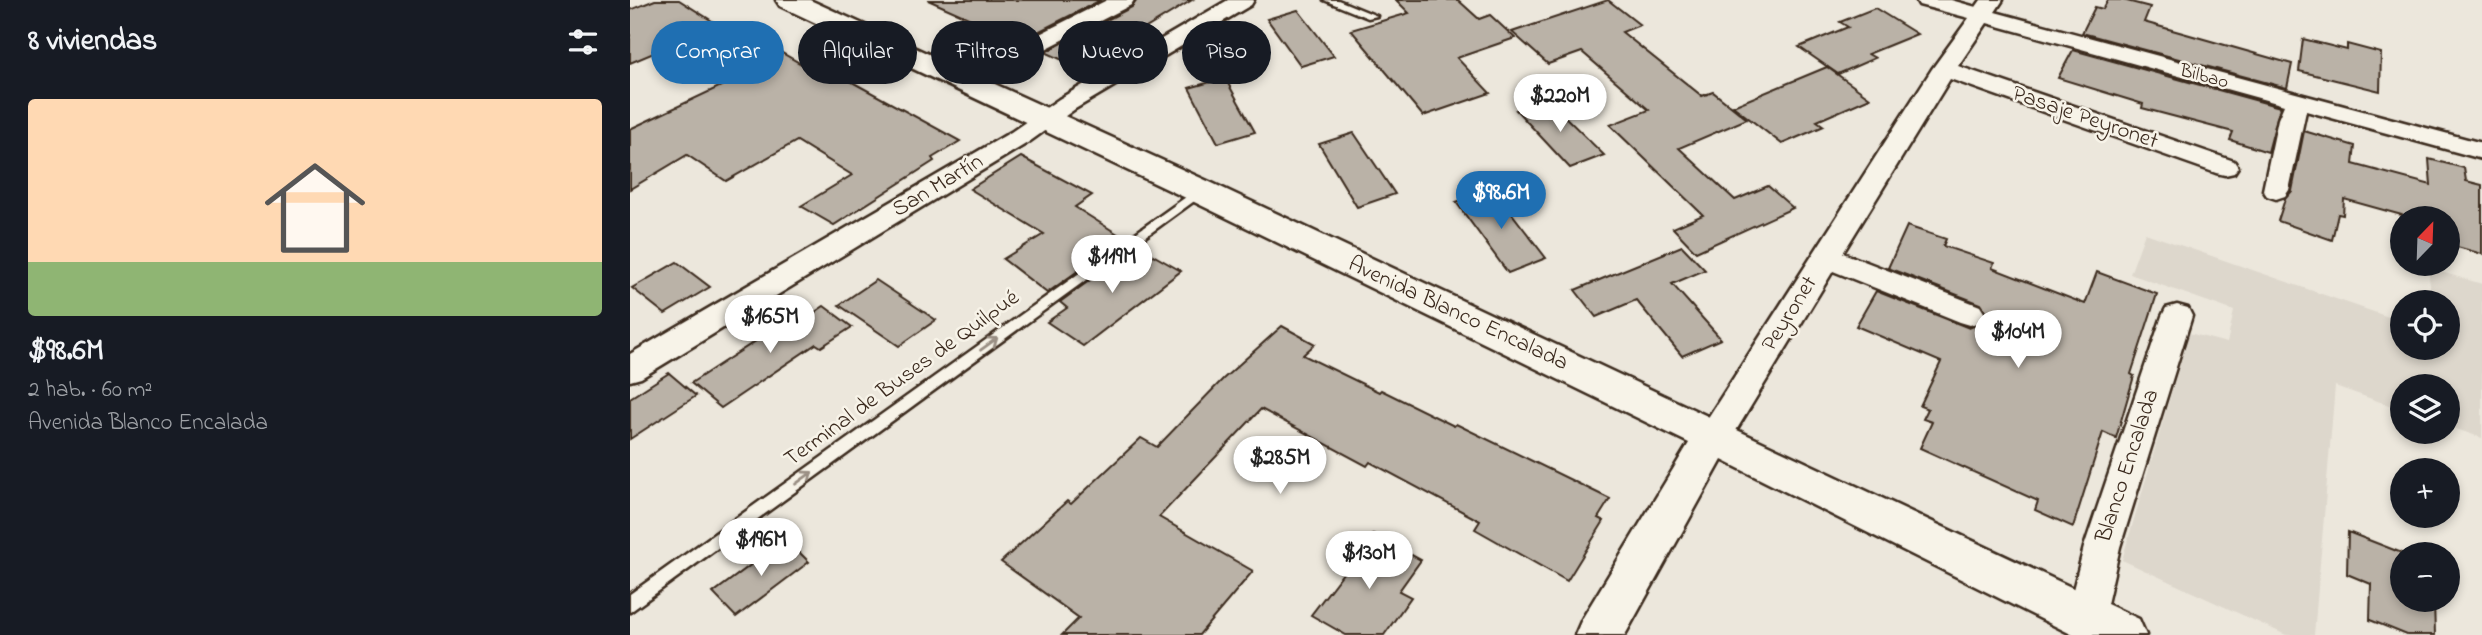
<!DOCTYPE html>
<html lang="es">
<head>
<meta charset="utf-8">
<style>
  body { margin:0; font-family:"Indie Flower",sans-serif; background:#242831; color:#f1f3f6; height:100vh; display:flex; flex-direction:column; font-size:26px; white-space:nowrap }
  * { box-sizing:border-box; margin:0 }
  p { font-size:23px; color:#9ea1a6 }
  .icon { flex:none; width:38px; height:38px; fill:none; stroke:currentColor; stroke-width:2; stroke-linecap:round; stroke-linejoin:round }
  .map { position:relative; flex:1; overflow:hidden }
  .details { display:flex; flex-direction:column; background:#171b24; width:630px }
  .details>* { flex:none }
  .hud { position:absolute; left:21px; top:21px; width:665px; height:63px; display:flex; gap:14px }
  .needle { width:46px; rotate:23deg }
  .controls { position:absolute; left:1760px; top:206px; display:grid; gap:14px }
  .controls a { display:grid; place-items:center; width:70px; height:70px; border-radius:50%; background:#171b24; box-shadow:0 4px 10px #0003; font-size:35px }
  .price { position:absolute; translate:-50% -60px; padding:0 16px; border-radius:24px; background:#fff; color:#222; font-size:23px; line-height:46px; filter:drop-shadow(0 2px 4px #0008) }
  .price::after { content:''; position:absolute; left:50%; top:42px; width:21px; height:16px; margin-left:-10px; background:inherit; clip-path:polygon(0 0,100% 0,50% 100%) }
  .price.active { background:#1f6fb2; color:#fff }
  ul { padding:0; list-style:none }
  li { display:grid; align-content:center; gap:14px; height:371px; padding:0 28px }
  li+li { border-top:2px solid #363941 }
  li span { display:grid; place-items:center; height:217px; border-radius:7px; color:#555 }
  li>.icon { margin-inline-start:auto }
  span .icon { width:126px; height:126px; fill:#fffc; stroke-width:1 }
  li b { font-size:30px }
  h2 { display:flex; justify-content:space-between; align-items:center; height:84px; padding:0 28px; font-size:30px }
  .chip { padding:0 24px; border-radius:32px; background:#171b24; box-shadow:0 4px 10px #0003; font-size:24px; line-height:63px }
  .chip.active { background:#1f6fb2; color:#fff }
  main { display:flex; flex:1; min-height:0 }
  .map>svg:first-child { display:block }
</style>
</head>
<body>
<main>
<section class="details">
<h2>8 viviendas<svg class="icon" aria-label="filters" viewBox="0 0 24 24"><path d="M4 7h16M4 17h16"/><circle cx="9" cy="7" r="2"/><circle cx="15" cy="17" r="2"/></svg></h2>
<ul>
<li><span style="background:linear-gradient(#ffd9b3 75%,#8fb573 0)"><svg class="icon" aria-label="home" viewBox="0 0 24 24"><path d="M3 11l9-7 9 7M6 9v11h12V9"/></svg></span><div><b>$98.6M</b><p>2 hab. · 60 m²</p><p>Avenida Blanco Encalada</p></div></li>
</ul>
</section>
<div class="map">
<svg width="1852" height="635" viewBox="0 0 1852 635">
  <rect width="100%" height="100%" fill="#ece7dc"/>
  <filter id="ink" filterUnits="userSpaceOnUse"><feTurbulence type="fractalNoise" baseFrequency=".0143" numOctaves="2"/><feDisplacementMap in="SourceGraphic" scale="14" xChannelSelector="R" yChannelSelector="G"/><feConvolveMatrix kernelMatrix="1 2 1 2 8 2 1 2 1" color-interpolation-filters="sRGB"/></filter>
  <g filter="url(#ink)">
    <polygon fill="#ddd7cc" points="1515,233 1773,322 1773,348 1818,348 1818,303 1802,303 1798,268 1852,284 1852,438 1818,426 1818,387 1773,387 1773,410 1705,386 1684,635 1656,635 1492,560 1559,333 1597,343 1604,311 1500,274"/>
    <g fill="#bab2a7" stroke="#3b2a1e" stroke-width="2">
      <polygon points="25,0 49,0 106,36 112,33 122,39 126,38 182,70 191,65 330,141 302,158 304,161 204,225 171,206 222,175 167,141 96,181 57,155 0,189 0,129 104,80 45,44 0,63 0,10"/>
      <polygon points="298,0 471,0 390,41"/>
      <polygon points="507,0 562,0 450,68 415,52 502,7"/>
      <polygon points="766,0 828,0 849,19 860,15 885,38 827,58 860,93 793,116 721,30 779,13"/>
      <polygon points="978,0 1010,25 992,32 1072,96 1083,92 1117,119 1049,148 1105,200 1138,186 1163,208 1066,252 1043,228 1073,215 980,125 1019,110 952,52 918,64 882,32"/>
      <polygon points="1478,0 1493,0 1520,7 1514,22 1662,64 1657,88 1452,33 1465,7 1473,9"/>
      <polygon points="1245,8 1287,34 1238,54 1245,58 1208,74 1169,47 1218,27 1210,22"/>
      <polygon points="668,10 704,56 671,66 637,19"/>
      <polygon points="1673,39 1717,50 1717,44 1751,53 1750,91 1669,71"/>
      <polygon points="1443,50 1650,107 1638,152 1600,140 1603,132 1512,108 1513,104 1428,78"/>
      <polygon points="1197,67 1240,98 1187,121 1194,126 1152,144 1103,106"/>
      <polygon points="595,78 625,132 588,143 559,88"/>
      <polygon points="917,99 974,155 940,168 886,110"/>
      <polygon points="1674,131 1725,146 1723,164 1801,185 1799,159 1834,168 1836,181 1852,185 1852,254 1820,245 1818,219 1786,219 1714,199 1713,215 1708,214 1702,240 1648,221 1655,199 1662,191"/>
      <polygon points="724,133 765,194 727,207 689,144"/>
      <polygon points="391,157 462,195 445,207 494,238 417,293 373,259 414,234 340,189"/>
      <polygon points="863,189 916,258 878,273 826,202"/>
      <polygon points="1277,226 1316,239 1313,246 1364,263 1362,268 1455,304 1467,272 1527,294 1501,374 1504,376 1486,438 1473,432 1443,527 1405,510 1408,501 1290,448 1302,422 1293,419 1298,409 1290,406 1311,362 1226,326 1246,291 1339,328 1352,323 1357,313 1351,304 1258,268"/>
      <polygon points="507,246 551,271 453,346 417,322 437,308 430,302"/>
      <polygon points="1052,246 1075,270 1042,284 1091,339 1052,356 1006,300 966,317 945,290"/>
      <polygon points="47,262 80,287 35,314 2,288"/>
      <polygon points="246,280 306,320 269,346 209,305"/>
      <polygon points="194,306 222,327 191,347 186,344 91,408 61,383 172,311 179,316"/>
      <polygon points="652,326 685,344 673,355 749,392 751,390 824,426 826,424 980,499 968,518 974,521 937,581 845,529 850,521 740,462 737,466 631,409 529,517 623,571 569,635 432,635 449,618 371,562 437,501 441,504 511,438 527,447 593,379"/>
      <polygon points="39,373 66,396 0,439 0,398"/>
      <polygon points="1718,532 1777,555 1773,555 1773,600 1804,600 1805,635 1777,635 1740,620 1741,584 1717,574"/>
      <polygon points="743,534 791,560 769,591 781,597 754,635 716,635 681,615"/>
      <polygon points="156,539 179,562 106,617 83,593"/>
    </g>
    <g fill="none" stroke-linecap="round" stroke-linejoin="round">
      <defs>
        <g id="service">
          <polygon points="694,0 708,0 747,16 738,18"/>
          <polygon points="570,187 576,191 574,194 0,612 0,594"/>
        </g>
        <g id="minor">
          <polygon points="477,0 504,0 501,5 396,59 345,90 329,90 325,85 329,80 380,49"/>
          <polygon points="598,0 624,0 621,5 445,109 399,142 11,378 0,381 0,354 381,132 429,99"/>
          <polygon points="1286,0 1321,0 1346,7 1351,0 1373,0 1365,12 1852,143 1852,159 1676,111 1659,190 1655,196 1646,199 1637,196 1633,190 1648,119 1654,105 1357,23 1328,66 1604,161 1608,167 1604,173 1595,175 1586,173 1320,79 1213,253 1350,306 1355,314 1350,322 1340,325 1330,322 1203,271 1096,447 1084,451 1072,447 1068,437 1072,427 1302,69 1339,18 1289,5"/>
          <polygon points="1547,305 1558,308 1562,316 1490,547 1474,617 1468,630 1455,635 1442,630 1436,617 1454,547 1532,316 1536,308"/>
        </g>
        <polygon id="tertiary" points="146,0 180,0 582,183 1509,619 1516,635 1443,635 1092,460 995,635 945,635 952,619 1059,443 558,199 150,6"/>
      </defs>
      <use href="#service" stroke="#3b2a1e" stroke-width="5"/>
      <use href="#minor" stroke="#3b2a1e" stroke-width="5"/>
      <use href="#tertiary" stroke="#3b2a1e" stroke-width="5"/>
      <use href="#service" fill="#f7f3e8" fill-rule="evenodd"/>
      <use href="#minor" fill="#f7f3e8" fill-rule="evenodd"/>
      <use href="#tertiary" fill="#f7f3e8" fill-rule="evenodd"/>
    </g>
    <defs><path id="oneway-shaft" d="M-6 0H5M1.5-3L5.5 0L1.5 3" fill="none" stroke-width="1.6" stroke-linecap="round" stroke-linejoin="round" transform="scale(1.75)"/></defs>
    <g stroke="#998e83">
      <use href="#oneway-shaft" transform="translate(359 344) rotate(-36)"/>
      <use href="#oneway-shaft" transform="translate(174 478) rotate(-36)"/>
    </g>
  </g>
  <g text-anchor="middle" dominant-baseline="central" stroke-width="5" stroke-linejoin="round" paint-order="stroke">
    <g font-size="19" fill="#3b2a1e" stroke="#f7f3e8">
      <text transform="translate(1574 77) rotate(15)">Bilbao</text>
    </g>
    <g font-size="23" fill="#3b2a1e" stroke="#f7f3e8">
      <text transform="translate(1455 118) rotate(19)">Pasaje Peyronet</text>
      <text transform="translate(308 186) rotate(-31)">San Martín</text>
      <text transform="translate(828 314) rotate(25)">Avenida Blanco Encalada</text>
      <text transform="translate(1160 314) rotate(-58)">Peyronet</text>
      <text transform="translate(272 379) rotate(-36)">Terminal de Buses de Quilpué</text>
      <text transform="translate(1498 466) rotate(-72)">Blanco Encalada</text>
    </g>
  </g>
</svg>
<div class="controls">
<a><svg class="needle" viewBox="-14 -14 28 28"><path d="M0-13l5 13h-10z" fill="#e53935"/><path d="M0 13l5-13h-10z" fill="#9ea1a6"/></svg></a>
<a><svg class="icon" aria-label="locate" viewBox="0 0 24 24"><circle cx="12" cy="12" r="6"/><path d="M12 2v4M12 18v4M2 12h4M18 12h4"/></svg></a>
<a><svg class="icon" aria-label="layers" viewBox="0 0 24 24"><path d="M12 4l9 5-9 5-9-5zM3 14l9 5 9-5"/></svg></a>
<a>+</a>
<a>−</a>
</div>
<b class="price" style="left:930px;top:134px">$220M</b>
<b class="price active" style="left:871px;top:231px">$98.6M</b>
<b class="price" style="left:482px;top:295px">$119M</b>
<b class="price" style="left:140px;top:355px">$165M</b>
<b class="price" style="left:1388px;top:370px">$104M</b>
<b class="price" style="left:650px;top:496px">$285M</b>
<b class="price" style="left:131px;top:578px">$196M</b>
<b class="price" style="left:739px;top:591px">$130M</b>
<div class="hud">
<a class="chip active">Comprar</a>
<a class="chip">Alquilar</a>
<a class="chip">Filtros</a>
<a class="chip">Nuevo</a>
<a class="chip">Piso</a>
</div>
</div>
</main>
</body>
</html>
